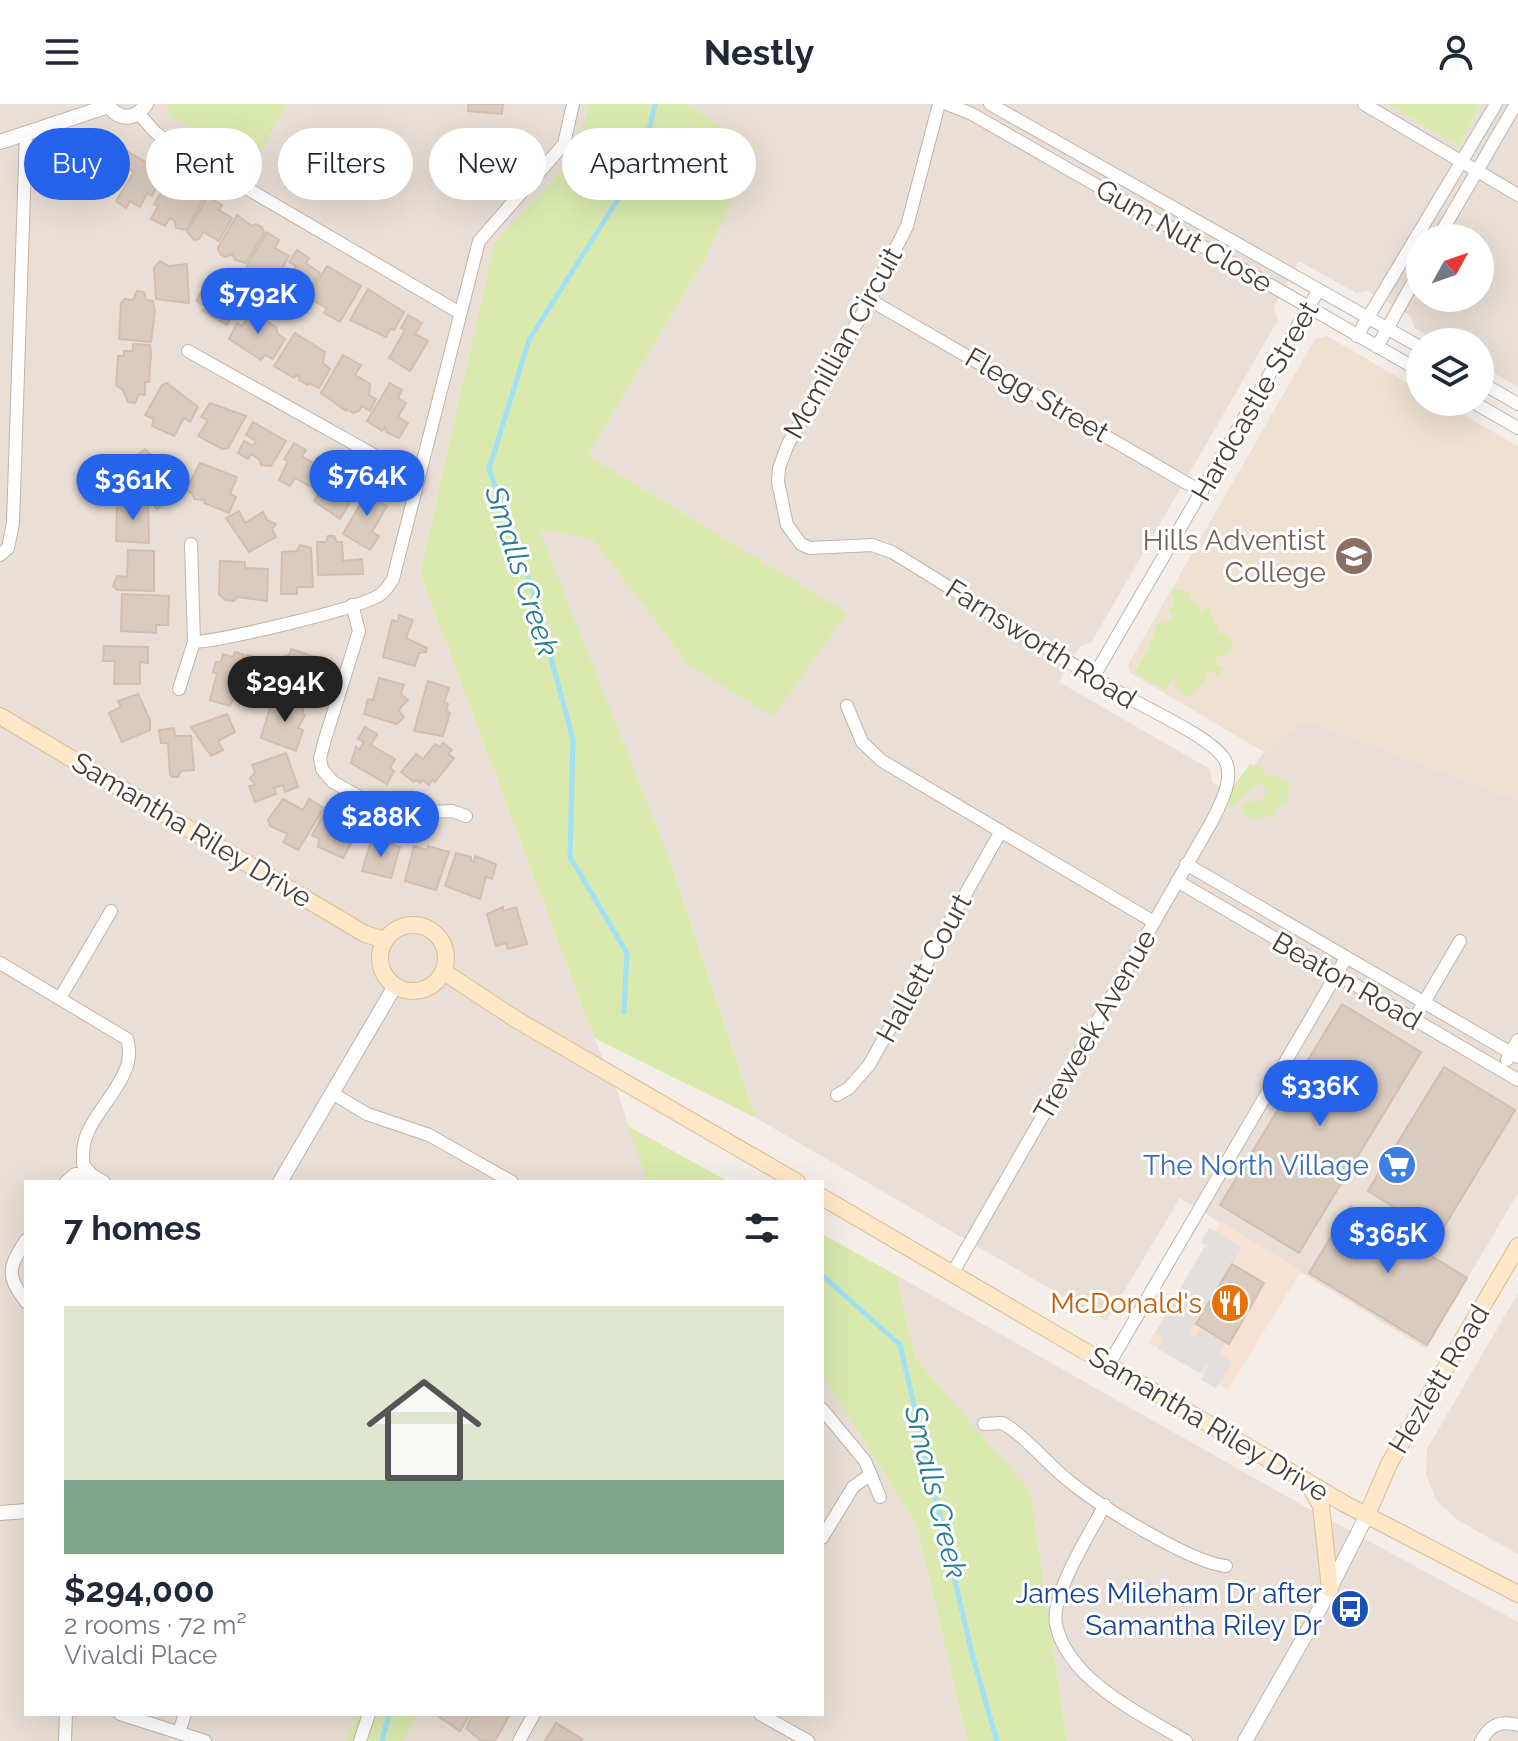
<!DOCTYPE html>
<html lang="en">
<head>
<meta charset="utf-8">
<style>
  body { margin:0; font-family:Raleway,sans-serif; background:#f6f6f7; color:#1f2937; height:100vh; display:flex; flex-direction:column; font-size:30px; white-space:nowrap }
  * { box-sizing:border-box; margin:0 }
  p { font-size:26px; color:#747a83 }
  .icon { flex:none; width:44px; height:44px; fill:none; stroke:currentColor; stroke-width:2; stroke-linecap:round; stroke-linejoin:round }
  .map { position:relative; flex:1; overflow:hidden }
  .sheet { position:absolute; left:24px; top:1076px; width:800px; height:536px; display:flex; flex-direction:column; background:#fff; border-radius:0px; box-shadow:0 8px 32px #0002 }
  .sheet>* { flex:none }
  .top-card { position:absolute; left:24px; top:24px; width:800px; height:72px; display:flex; gap:16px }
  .needle { width:52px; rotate:50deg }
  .buttons { position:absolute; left:1406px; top:120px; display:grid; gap:16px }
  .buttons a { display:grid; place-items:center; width:88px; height:88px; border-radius:50%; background:#fff; box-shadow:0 8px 32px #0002; font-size:40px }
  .price { position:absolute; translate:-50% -68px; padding:0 18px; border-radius:28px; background:#2563eb; color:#fff; font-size:26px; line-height:52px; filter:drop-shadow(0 2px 4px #0008) }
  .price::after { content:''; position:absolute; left:50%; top:48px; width:24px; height:18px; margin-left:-12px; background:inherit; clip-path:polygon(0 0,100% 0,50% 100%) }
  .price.current { background:#222; color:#fff }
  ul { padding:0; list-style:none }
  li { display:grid; align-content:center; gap:16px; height:424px; padding:0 40px }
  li+li { border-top:2px solid #e0e1e3 }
  li span { display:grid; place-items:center; height:248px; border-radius:0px; color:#555 }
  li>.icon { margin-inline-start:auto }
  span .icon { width:144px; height:144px; fill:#fffc; stroke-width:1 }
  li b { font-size:34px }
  h2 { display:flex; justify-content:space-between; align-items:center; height:96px; padding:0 40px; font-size:34px }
  .chip { padding:0 28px; border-radius:36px; background:#fff; box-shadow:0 8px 32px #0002; font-size:28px; line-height:72px }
  .chip.current { background:#2563eb; color:#fff }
  header { display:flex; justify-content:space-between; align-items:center; height:104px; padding:0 40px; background:#fff; font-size:36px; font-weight:700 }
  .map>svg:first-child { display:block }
</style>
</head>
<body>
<header><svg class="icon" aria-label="menu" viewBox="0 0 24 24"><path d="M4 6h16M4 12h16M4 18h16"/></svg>Nestly<svg class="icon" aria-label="person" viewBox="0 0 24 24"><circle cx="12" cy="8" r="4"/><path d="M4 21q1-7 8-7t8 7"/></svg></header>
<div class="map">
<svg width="1518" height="1637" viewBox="0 0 1518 1637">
  <rect width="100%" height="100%" fill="#f5eee8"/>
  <g fill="#e9dfd6" fill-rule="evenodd">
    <polygon points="0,0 588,0 576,51 494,141 420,470 594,934 618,989 647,1078 26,1078 26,1610 359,1610 344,1637 0,1637"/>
    <path d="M687,0H1387L1459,43L1480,0H1518V283L1480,261V238H1439L1414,224L1411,212L1367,187L1356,189L1299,157L1274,203L1278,216L1091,539L1080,542L1059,578L1210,665L1212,678L1233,689L1264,648L1305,616L1518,696V1089L1426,1245L1180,1094L1106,1217L756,1014L670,756L538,426L592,435L688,560L846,509L588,351L706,153L756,44ZM1420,134H1480V194H1420Z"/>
    <polygon points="896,1171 1295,1397 1518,1518 1518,1637 1067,1637 1030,1388 916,1255"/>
    <polygon points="1518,1189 1518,1450 1459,1417 1437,1397 1426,1371 1427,1345"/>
    <polygon points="822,1271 917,1422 967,1637 403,1637 419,1610 822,1610"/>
  </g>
  <polygon fill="#f7e1d2" points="1220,1117 1301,1167 1228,1286 1149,1239"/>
  <polygon fill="#eee1d1" points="1327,232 1420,286 1420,298 1441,298 1518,342 1518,696 1305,616 1264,648 1130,569 1128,561 1315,235"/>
  <g fill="#daeaaf">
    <polygon points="167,0 287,0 256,55 171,12"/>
    <polygon points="588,0 687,0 756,44 706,153 588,351 847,509 773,613 688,560 592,435 539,426 670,756 756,1014 594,934 420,470 494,140 576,51"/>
    <polygon points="1387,0 1480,0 1459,43"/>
    <polygon points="1176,484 1189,488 1192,498 1198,500 1202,508 1208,502 1219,529 1227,530 1234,542 1226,551 1217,552 1216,561 1224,563 1219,572 1213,566 1205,571 1205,579 1201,579 1192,592 1187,592 1175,583 1175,571 1166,586 1135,568 1150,542 1157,520 1166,519 1173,513 1168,505 1174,502 1173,487"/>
    <path d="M1250,660L1263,665L1266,672L1275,671L1287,677L1290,686L1285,696L1289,699L1277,704L1275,714L1266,711L1257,716C1248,714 1244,712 1241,702L1246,697L1259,698L1269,687L1258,679L1233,702L1224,699L1226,692Z"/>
    <polygon points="628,1022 729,1078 647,1078"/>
    <polygon points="822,1130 896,1171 916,1255 1030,1387 1067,1637 967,1637 917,1422 822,1271"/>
    <polygon points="359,1610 419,1610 403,1637 344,1637"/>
  </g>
  <polygon fill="#e3dfdd" points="1209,1124 1242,1144 1188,1230 1194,1234 1200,1224 1225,1239 1219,1250 1233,1258 1216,1284 1201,1276 1208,1262 1205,1261 1200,1269 1158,1245 1163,1234 1155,1229 1204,1143 1215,1149 1201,1138"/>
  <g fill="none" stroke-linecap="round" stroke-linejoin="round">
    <g stroke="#a2e0f3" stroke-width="5">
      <polyline points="624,908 627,849 570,753 573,636 534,490 489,365 529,236 642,57 655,0"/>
      <polyline points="822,1171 900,1241 973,1554 997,1637"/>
      <polyline points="382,1637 389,1610"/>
    </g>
  </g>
  <g fill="#dacbc0" stroke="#d2bfaf" stroke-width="2">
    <polygon points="468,0 503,0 502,10 468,7"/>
    <polygon points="125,46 164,69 152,92 147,89 140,103 130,97 126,104 116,97 134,68 118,59"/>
    <polygon points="168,70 181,78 179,82 185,85 187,81 205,92 186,126 176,124 175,117 170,114 165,122 151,115 158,102 154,100 162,88 158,86"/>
    <polygon points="208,92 222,101 219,106 232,114 219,137 203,128 199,135 194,136 187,128"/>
    <polygon points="237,111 252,122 256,120 262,123 264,129 246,159 235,156 232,150 225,153 220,150 218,144"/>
    <polygon points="267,128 279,136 275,144 289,152 275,178 259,168 255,175 243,169"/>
    <polygon points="297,146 309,154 306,159 320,169 303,199 291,192 285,196 280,190 296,162 289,158"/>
    <polygon points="160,157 169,162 187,160 189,199 156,195 154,164"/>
    <polygon points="327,162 361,182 340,218 324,209 327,204 308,194"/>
    <polygon points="222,176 243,192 227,221 203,207 206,203 196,197 208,177 216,181"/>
    <polygon points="368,185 404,208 394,226 390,225 386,233 350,216"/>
    <polygon points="137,187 144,188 146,196 153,197 155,207 151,238 119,235 121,199 125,195 133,196"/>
    <polygon points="253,205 265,212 263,215 276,223 278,230 285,235 273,255 265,251 261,256 229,235 237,219 242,222"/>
    <polygon points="408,211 422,219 415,230 428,237 410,267 389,254 405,226 401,224"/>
    <polygon points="295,229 325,248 323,259 330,265 319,284 309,279 308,281 299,276 300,273 296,271 294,274 274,262"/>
    <polygon points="133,240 150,241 151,249 149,278 145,278 145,291 139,290 135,299 128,298 123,286 116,281 118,252 124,252 124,247 133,247"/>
    <polygon points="343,251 361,261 355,271 370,280 369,291 376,295 370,307 362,302 359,307 353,309 347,305 346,307 321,289"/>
    <polygon points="167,279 198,303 190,318 184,314 174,332 152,322 154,315 145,311 162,281"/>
    <polygon points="390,279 402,286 398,294 406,299 398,313 408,319 399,334 386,328 385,323 382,327 367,317"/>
    <polygon points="210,299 246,312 228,344 222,345 198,332 208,316 201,313"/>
    <polygon points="253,318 286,337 271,362 261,361 260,356 251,350 248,355 238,349 244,337 253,342 256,337 246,331"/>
    <polygon points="294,339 306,346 302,352 323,365 311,383 295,374 290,382 279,376 288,357 284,355"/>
    <polygon points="145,345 179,379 169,386 163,393 167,397 157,405 122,364"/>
    <polygon points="200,359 237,373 230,390 236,393 229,409 204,399 205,396 194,395 193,390 186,386"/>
    <polygon points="329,372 343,379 346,374 364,385 357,397 352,395 340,415 314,397"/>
    <polygon points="373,378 387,387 380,398 387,402 372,428 379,432 370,446 343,430"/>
    <polygon points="134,391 143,395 142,400 148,400 149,439 116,437 117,399 130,399"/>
    <polygon points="239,407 245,419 263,408 267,416 276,420 272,425 276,433 249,448 226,414"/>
    <polygon points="328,432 334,432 337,438 342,438 343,457 362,455 363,470 318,471 317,438 326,438"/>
    <polygon points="300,441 311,444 313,483 297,483 297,490 281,490 282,448 297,447"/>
    <polygon points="128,446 154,447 154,487 117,486 113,482 117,472 127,473"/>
    <polygon points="220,457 245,458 245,464 268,465 267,497 237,493 234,497 225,496 219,490"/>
    <polygon points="122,490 169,492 168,521 156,521 156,529 121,527"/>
    <polygon points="399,511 413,516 406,534 427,544 426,548 419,549 415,562 383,553 392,516 398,518"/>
    <polygon points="104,542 148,543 148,559 140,558 140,580 114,580 115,557 103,557"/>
    <polygon points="291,545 318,554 316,562 319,563 312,576 315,578 312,590 297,585 301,574 284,569 286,562 283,553 289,551"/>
    <polygon points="235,548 244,551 243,555 245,556 247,551 268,556 259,585 237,578 239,582 230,602 210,596 217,570 213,568 216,558 221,558 223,550 233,553"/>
    <polygon points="379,574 404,581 401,590 408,596 401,603 399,607 404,613 397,620 364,610 368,595 373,596"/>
    <polygon points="428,577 449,584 444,598 448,600 446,607 450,609 443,632 414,627"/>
    <polygon points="138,590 150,616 150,626 122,638 109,609 121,603 118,597"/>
    <polygon points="281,593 305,600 302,610 305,611 298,624 303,626 296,647 261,634 270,604 278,603"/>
    <polygon points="227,610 235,628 218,637 223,646 211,652 191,623"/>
    <polygon points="365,623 377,630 371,641 395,655 390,664 394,667 387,680 351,659 356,643 359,646 364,638 358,635"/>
    <polygon points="174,624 175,632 191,632 194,666 181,667 178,673 173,673 170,671 168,639 161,639 159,626"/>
    <polygon points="443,639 452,646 448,650 454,654 435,678 433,675 429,681 423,676 420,679 416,676 414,678 401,668 416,650 423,655 435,640 440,643"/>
    <polygon points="286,649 298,683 285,688 283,681 274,684 276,690 255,698 249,682 255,681 250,674 255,669 252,661"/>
    <polygon points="283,695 303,706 309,695 324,704 298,746 283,738 288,730 270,722 268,716"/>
    <polygon points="336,710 360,724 343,754 318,743 319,735 312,731 323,711 332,716"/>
    <polygon points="371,737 384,741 385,737 400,743 391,774 362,767"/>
    <polygon points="414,742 427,746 428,742 449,748 436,786 405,777"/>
    <polygon points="456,749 471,753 471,757 474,758 475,752 496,760 492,775 486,773 480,795 445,782"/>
    <polygon points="503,803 503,807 516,803 527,840 508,845 506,839 496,842 487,810"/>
    <polygon points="1342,900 1421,948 1299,1149 1220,1101"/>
    <polygon points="1444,963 1515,1006 1439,1131 1368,1087"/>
    <polygon points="1350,1102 1467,1174 1427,1241 1309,1169"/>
    <polygon points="1232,1160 1264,1179 1229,1240 1196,1220"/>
    <polygon points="435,1610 470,1610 460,1627"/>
    <polygon points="478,1610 510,1610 495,1637 480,1636 466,1624 473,1611 477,1613"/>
    <polygon points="556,1619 582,1635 580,1637 545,1637"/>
  </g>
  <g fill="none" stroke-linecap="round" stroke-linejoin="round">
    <defs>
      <g id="minor">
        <path d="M939,0L907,122L870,196L788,340L779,364L778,378L787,421L801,440L810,444L872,441L892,448C969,495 1045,545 1122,590C1145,604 1213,634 1225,656C1235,675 1220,701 1211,719L952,1170"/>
        <polyline points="947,0 972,10 1075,69 1420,267"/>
        <polyline points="990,0 1420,243"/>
        <polyline points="1364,0 1518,91"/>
        <polyline points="139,10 155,28 171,40 460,209"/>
        <polyline points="1438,134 1516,0"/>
        <polyline points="870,196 1202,388"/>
        <polyline points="1357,232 1496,0"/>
        <polyline points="1377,243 1420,166"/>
        <polyline points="188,247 417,375"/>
        <polyline points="1480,278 1518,300"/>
        <polyline points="1473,298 1518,324"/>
        <polyline points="0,451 8,444 13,419 26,29"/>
        <polyline points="352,501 359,527 325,635 320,654 322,665 333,678 390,710 452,707 466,712"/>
        <path d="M194,538C223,536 361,505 381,490C386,486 390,480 393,475L479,137L564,40L573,0"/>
        <polyline points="1094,572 1318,187"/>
        <polyline points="179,585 194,538 191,440"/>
        <polyline points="847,602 862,638 882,657 1154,818"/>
        <polyline points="1186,760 1518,953"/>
        <polyline points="1177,777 1518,976"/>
        <path d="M0,859L127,935C140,973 91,1005 84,1040C83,1046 83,1054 83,1060L92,1071L104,1078"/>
        <polyline points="60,894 111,807"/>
        <polyline points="1419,907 1460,837"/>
        <polyline points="1507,956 1518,936"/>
        <polyline points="332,989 367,1010 429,1031 512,1078"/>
        <polyline points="837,991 849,984 869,961 1001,727"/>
        <polyline points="66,1078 75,1070 92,1071"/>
        <path d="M26,1136C8,1164 6,1171 26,1198"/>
        <polyline points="1109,1260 1346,854"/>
        <polyline points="822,1305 865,1357 880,1393"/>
        <path d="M984,1320L1002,1319L1009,1323C1031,1338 1048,1361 1069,1377C1098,1401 1191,1459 1226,1462"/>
        <path d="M1105,1401C1091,1427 1050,1492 1056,1520C1067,1576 1142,1611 1186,1637"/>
        <polyline points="822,1434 853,1383 871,1370"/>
        <polyline points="120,1610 205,1637"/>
        <polyline points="760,1610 808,1637"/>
        <polyline points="179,1628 185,1610"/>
        <polyline points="65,1637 66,1610"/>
        <polyline points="360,1637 369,1610"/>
        <polyline points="519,1637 534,1610"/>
        <path d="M1481,1637C1490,1621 1500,1616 1518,1621"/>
      </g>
      <g id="tertiary">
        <path d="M107,0C119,17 135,17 146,0"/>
        <polyline points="0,38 108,2"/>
        <polyline points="280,1078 395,882"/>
        <polyline points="0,1409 26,1407"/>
        <polyline points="1245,1637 1314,1516 1367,1411"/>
      </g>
      <g id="secondary">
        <polyline points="0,612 365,830 385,836"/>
        <circle cx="413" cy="854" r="33"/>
        <polyline points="444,868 517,916 797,1078"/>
        <polyline points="822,1093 1345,1400 1518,1490"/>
        <polyline points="1308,1379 1321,1402 1330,1485"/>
        <polyline points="1367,1411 1389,1360 1518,1142"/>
      </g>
    </defs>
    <use href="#minor" stroke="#c1b4aa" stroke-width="14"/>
    <use href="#tertiary" stroke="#c1b4aa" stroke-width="16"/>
    <use href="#secondary" stroke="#d9bd98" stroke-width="18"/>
    <use href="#minor" stroke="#fff" stroke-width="12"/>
    <use href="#tertiary" stroke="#fff" stroke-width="14"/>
    <use href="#secondary" stroke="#ffe8c7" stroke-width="16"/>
  </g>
  <defs>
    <symbol id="school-disc" viewBox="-11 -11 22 22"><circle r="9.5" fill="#8d6e63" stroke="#fff"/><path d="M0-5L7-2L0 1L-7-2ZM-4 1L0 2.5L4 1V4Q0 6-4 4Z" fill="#fff"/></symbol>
    <symbol id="supermarket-disc" viewBox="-11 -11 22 22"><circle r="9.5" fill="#3f7fe0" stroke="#fff"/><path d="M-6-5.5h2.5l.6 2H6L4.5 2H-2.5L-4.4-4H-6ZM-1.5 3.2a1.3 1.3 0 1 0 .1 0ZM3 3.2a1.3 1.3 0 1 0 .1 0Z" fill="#fff"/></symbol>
    <symbol id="restaurant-disc" viewBox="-11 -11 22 22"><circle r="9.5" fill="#e8710a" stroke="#fff"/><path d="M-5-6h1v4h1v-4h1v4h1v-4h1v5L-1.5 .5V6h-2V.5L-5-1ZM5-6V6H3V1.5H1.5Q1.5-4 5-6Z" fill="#fff"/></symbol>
    <symbol id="bus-disc" viewBox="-11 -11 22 22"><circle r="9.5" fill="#1a4fb4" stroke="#fff"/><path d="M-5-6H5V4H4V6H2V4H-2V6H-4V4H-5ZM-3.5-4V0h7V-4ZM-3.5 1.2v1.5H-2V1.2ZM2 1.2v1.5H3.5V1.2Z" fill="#fff"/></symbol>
  </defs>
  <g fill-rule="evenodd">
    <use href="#school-disc" x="1332" y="430" width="44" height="44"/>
    <use href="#supermarket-disc" x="1375" y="1039" width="44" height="44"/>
    <use href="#restaurant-disc" x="1208" y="1177" width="44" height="44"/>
    <use href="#bus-disc" x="1328" y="1483" width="44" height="44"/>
  </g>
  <g text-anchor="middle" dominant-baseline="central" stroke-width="6" stroke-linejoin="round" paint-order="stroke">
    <g font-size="28" fill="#483e36" stroke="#fff">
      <text transform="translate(1184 132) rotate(30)">Gum Nut Close</text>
      <text transform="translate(843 239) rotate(-61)">Mcmillian Circuit</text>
      <text transform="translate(1037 291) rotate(30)">Flegg Street</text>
      <text transform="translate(1255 297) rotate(-60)">Hardcastle Street</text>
      <text transform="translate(1041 540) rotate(32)">Farnsworth Road</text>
      <text transform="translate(192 726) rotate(31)">Samantha Riley Drive</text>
      <text transform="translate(924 864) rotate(-61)">Hallett Court</text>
      <text transform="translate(1347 877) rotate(30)">Beaton Road</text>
      <text transform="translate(1095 921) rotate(-60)">Treweek Avenue</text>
      <text transform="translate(1439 1275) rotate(-59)">Hezlett Road</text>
      <text transform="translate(1209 1320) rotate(31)">Samantha Riley Drive</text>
    </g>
    <g font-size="28" fill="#785e54" stroke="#fff" text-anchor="end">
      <text x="1326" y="436">Hills Adventist<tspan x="1326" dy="32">College</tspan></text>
    </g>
    <g font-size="28" fill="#366cbe" stroke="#fff" text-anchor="end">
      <text x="1369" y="1061">The North Village</text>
    </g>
    <g font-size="28" fill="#c56008" stroke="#fff" text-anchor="end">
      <text x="1202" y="1199">McDonald's</text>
    </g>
    <g font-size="28" fill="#164399" stroke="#fff" text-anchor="end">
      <text x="1322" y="1489">James Mileham Dr after<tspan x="1322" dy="32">Samantha Riley Dr</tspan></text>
    </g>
    <g font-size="30" font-style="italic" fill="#257b97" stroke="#fff">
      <text transform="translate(522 467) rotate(72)">Smalls Creek</text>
      <text transform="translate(936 1388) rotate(76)">Smalls Creek</text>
    </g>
  </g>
</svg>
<div class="buttons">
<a><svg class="needle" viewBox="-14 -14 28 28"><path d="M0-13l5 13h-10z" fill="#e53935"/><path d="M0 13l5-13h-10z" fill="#747a83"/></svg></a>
<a><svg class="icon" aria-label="layers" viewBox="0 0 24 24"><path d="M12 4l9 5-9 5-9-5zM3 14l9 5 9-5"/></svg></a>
</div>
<b class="price" style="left:258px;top:232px">$792K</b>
<b class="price" style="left:367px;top:414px">$764K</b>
<b class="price" style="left:133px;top:418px">$361K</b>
<b class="price current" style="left:285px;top:620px">$294K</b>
<b class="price" style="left:381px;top:755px">$288K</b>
<b class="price" style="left:1320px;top:1024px">$336K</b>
<b class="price" style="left:1388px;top:1171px">$365K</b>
<div class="top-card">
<a class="chip current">Buy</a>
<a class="chip">Rent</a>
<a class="chip">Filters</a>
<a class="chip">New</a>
<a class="chip">Apartment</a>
</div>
<section class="sheet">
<h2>7 homes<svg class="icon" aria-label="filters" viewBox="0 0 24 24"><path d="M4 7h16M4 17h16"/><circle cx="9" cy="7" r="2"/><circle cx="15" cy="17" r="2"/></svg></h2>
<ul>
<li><span style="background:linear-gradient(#dfe7d0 70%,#7fa58c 0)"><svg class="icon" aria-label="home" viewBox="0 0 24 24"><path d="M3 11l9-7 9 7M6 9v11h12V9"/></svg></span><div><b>$294,000</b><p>2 rooms · 72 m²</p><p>Vivaldi Place</p></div></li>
</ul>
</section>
</div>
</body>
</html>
